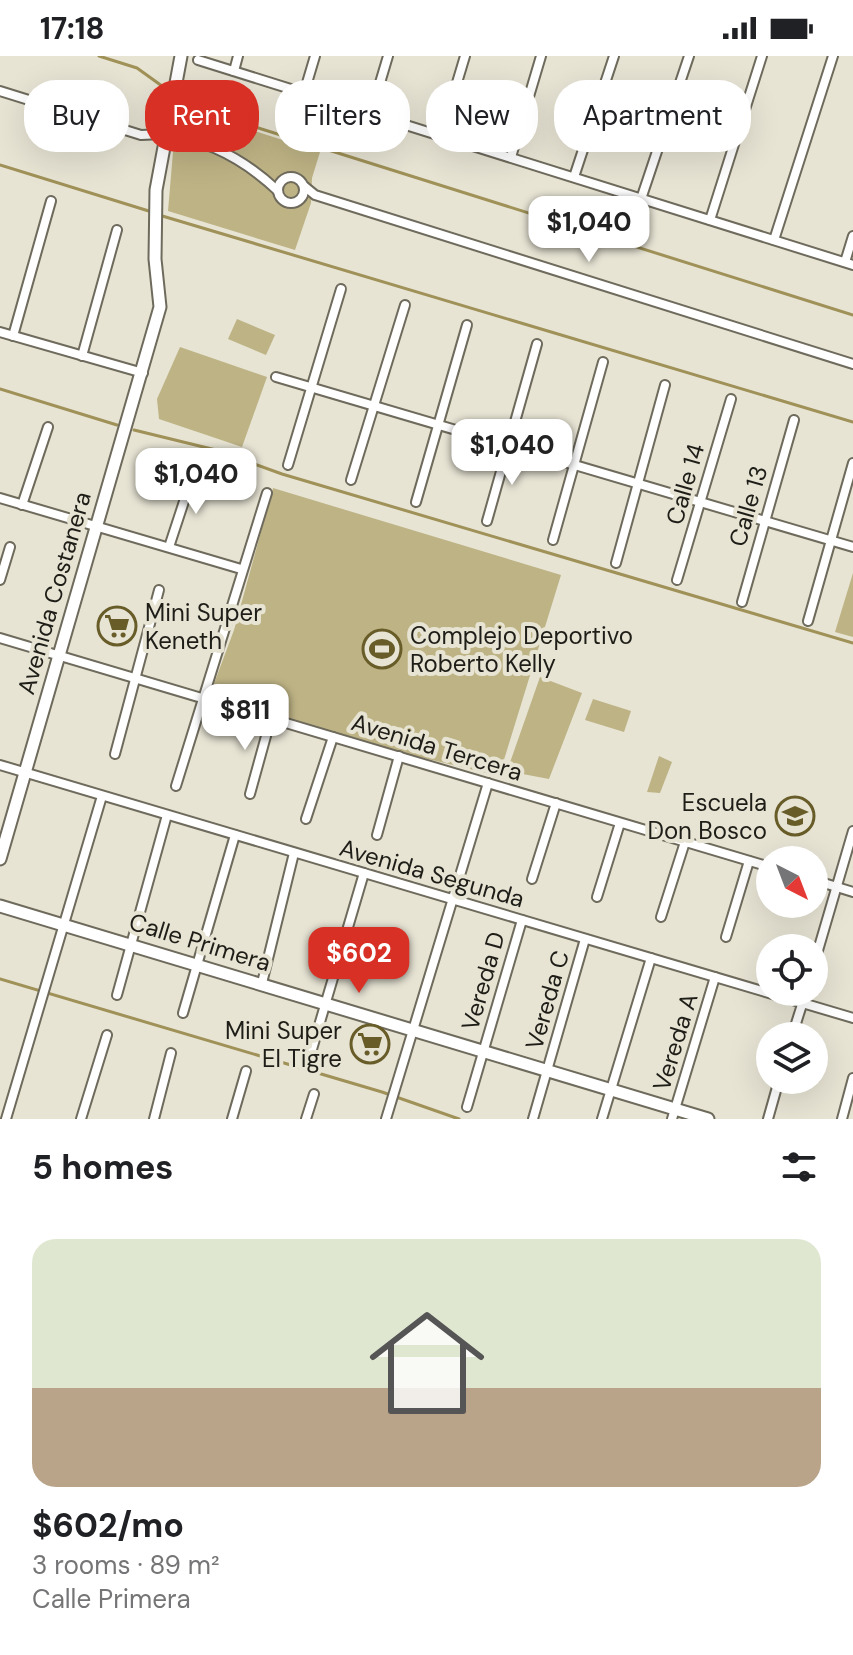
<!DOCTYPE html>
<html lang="en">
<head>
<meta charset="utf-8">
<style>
  body { margin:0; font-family:"DM Sans",sans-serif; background:#f6f6f6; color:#202124; height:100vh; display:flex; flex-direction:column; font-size:30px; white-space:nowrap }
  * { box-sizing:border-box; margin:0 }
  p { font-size:26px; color:#757577 }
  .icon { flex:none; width:44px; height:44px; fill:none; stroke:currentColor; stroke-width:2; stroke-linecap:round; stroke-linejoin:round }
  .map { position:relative; height:1063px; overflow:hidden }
  .drawer { display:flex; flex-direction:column; background:#fff; flex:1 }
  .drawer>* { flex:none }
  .guide { position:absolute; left:24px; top:24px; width:806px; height:72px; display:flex; gap:16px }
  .needle { width:52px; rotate:138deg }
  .fabs { position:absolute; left:756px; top:790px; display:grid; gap:16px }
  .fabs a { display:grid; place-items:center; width:72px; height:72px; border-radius:50%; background:#fff; box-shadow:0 8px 32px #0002; font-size:40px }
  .price { position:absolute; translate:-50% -68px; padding:0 18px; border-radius:16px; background:#fff; color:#222; font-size:26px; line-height:52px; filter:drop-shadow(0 2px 4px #0008) }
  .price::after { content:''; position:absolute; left:50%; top:48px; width:24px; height:18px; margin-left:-12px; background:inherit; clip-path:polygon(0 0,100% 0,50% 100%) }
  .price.current { background:#d93025; color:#fff }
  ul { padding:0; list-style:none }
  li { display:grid; align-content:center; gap:16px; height:424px; padding:0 32px }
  li span { display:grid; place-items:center; height:248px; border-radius:24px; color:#555 }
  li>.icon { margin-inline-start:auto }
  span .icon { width:144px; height:144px; fill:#fffc; stroke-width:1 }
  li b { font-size:34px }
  h2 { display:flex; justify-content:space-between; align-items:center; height:96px; padding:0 32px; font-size:34px }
  .tag { padding:0 28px; border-radius:32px; background:#fff; box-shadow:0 8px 32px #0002; font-size:28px; line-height:72px }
  .tag.current { background:#d93025; color:#fff }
  .status { display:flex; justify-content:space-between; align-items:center; height:56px; padding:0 40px; background:#fff; direction:ltr }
  .status svg { height:22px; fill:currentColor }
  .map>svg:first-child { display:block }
</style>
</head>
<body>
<div class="status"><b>17:18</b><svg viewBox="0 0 49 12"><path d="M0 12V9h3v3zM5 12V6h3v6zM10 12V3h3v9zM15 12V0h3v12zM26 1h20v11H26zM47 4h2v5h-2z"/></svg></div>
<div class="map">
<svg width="853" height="1063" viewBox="0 0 853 1063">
  <rect width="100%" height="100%" fill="#e7e4d4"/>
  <g fill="#beb385">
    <polygon points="184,52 320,96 312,122 311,147 295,194 168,155 173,96"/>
    <polygon points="237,263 275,279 266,299 228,283"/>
    <polygon points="180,291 267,321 242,391 159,363 157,343"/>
    <polygon points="273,432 561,519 499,720 315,676 212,633 234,574"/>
    <polygon points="853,517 853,581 835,576"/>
    <polygon points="540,621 582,637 549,723 507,715"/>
    <polygon points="593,643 631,655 624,676 585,664"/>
    <polygon points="659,700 672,706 660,737 647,736"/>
  </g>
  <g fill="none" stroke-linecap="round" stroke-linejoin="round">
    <g stroke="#9f9157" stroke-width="3">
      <polyline points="99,0 137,12 162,30"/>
      <polyline points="185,49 853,259"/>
      <polyline points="0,109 152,156"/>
      <polyline points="159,159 853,366"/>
      <polyline points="0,333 117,369"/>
      <polyline points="134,374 216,394 282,418 853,587"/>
      <polyline points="0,923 382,1036 459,1063"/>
    </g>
    <defs>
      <g id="street">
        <polyline points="198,4 853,209"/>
        <polyline points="234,15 238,0"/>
        <path d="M0,35L141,79C193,75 241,100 278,135"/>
        <polyline points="304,37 315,0"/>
        <polyline points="371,57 388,0"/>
        <polyline points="441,80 465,0"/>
        <polyline points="511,101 541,0"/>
        <circle cx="291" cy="134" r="13"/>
        <polyline points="574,121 614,0"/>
        <polyline points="304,130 315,139 853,308"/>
        <polyline points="641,143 689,0"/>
        <polyline points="710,164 762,0"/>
        <polyline points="774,184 833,0"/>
        <polyline points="845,206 853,180"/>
        <polyline points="0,276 143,317"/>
        <polyline points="13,280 51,145"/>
        <polyline points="82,300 117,174"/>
        <polyline points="276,321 853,491"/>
        <polyline points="288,409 341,233"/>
        <polyline points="351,424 405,249"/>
        <polyline points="0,442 241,513"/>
        <polyline points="416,446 467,269"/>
        <polyline points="22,449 48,371"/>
        <polyline points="487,465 537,288"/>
        <polyline points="553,484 603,306"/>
        <polyline points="169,491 193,418"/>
        <polyline points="616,507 665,329"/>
        <polyline points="0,524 10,491"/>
        <polyline points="677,524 731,343"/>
        <polyline points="742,546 794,364"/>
        <polyline points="808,565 853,407"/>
        <polyline points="0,582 770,811"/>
        <polyline points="115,698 159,534"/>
        <polyline points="0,709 853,962"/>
        <polyline points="176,730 267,437"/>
        <polyline points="250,738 271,662"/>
        <polyline points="306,763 333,681"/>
        <polyline points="377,779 399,700"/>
        <polyline points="532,823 556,747"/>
        <polyline points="814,824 853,836"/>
        <polyline points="597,841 620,767"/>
        <polyline points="661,861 685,786"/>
        <polyline points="726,881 749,805"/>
        <polyline points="814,908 853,775"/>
        <polyline points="262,927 294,797"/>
        <polyline points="117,939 167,759"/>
        <polyline points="183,957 235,779"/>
        <polyline points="792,980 806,936"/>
        <polyline points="310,1000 364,817"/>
        <polyline points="467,1051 522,864"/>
        <polyline points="6,1063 102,740"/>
        <polyline points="81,1063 107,979"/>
        <polyline points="154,1063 171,997"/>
        <polyline points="232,1063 246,1015"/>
        <polyline points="306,1063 314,1038"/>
        <polyline points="386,1063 488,727"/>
        <polyline points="533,1063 585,883"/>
        <polyline points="602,1063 651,902"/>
        <polyline points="672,1063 715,921"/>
        <polyline points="768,1063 779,1024"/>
        <polyline points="842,1063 853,1022"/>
      </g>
      <g id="secondary">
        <polyline points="0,803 160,251 155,203 156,134 181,0"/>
        <polyline points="0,850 708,1063"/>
      </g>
    </defs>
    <use href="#street" stroke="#6e6a5c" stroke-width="12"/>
    <use href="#secondary" stroke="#6e6a5c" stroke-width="15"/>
    <use href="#street" stroke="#fff" stroke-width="8"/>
    <use href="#secondary" stroke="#fff" stroke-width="11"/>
  </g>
  <defs>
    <symbol id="supermarket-ring" viewBox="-11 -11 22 22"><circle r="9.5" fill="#e7e4d4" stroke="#685c28" stroke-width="1.5"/><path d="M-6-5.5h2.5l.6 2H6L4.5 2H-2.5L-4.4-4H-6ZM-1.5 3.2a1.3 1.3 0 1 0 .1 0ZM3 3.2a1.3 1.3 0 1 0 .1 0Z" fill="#685c28"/></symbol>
    <symbol id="stadium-ring" viewBox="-11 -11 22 22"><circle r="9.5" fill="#e7e4d4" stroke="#685c28" stroke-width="1.5"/><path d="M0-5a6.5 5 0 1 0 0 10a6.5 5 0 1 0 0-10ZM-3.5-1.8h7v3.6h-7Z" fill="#685c28"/></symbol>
    <symbol id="school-ring" viewBox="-11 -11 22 22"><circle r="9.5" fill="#e7e4d4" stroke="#685c28" stroke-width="1.5"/><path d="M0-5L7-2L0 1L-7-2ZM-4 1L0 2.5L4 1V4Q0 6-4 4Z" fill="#685c28"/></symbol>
  </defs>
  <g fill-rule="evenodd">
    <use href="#supermarket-ring" x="95" y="548" width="44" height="44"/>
    <use href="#stadium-ring" x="360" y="571" width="44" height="44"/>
    <use href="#school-ring" x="773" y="738" width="44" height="44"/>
    <use href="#supermarket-ring" x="348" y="966" width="44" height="44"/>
  </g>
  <g text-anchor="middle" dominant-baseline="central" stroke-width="8" stroke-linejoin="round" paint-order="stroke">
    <g font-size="24" fill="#1e1d17" stroke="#e7e4d4">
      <text transform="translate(685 428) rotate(-74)">Calle 14</text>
      <text transform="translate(748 450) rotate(-74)">Calle 13</text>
      <text transform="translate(54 537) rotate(-74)">Avenida Costanera</text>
      <text transform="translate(437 691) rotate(17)">Avenida Tercera</text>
      <text transform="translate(432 817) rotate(16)">Avenida Segunda</text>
      <text transform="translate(200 886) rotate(17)">Calle Primera</text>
      <text transform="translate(483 925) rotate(-74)">Vereda D</text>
      <text transform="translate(547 944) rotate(-74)">Vereda C</text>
      <text transform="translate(675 986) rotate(-73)">Vereda A</text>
    </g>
    <g font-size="24" fill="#1e1d17" stroke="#e7e4d4" text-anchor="start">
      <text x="145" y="556">Mini Super<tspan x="145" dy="28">Keneth</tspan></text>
      <text x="410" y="579">Complejo Deportivo<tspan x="410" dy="28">Roberto Kelly</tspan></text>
      <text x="767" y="746" text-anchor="end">Escuela<tspan x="767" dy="28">Don Bosco</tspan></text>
      <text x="342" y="974" text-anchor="end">Mini Super<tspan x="342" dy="28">El Tigre</tspan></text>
    </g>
  </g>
</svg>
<div class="fabs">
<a><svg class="needle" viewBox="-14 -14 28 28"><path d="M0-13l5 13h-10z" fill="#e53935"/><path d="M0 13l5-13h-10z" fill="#757577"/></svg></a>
<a><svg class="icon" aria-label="locate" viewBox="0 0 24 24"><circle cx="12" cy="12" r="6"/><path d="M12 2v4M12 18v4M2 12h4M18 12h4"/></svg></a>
<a><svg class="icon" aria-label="layers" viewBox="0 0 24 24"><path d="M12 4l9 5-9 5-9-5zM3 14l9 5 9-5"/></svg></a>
</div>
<b class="price" style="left:589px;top:208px">$1,040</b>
<b class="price" style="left:512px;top:431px">$1,040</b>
<b class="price" style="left:196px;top:460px">$1,040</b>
<b class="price" style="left:245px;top:696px">$811</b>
<b class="price current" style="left:359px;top:939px">$602</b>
<div class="guide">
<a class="tag">Buy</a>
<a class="tag current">Rent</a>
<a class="tag">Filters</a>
<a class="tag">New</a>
<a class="tag">Apartment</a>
</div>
</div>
<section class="drawer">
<h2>5 homes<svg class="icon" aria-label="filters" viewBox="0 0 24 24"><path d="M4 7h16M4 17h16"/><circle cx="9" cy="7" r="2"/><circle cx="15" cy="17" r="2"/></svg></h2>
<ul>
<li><span style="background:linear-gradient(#dfe7d0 60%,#b9a48a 0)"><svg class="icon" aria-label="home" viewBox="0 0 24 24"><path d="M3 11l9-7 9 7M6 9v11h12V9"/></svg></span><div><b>$602/mo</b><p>3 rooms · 89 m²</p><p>Calle Primera</p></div></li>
</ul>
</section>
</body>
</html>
